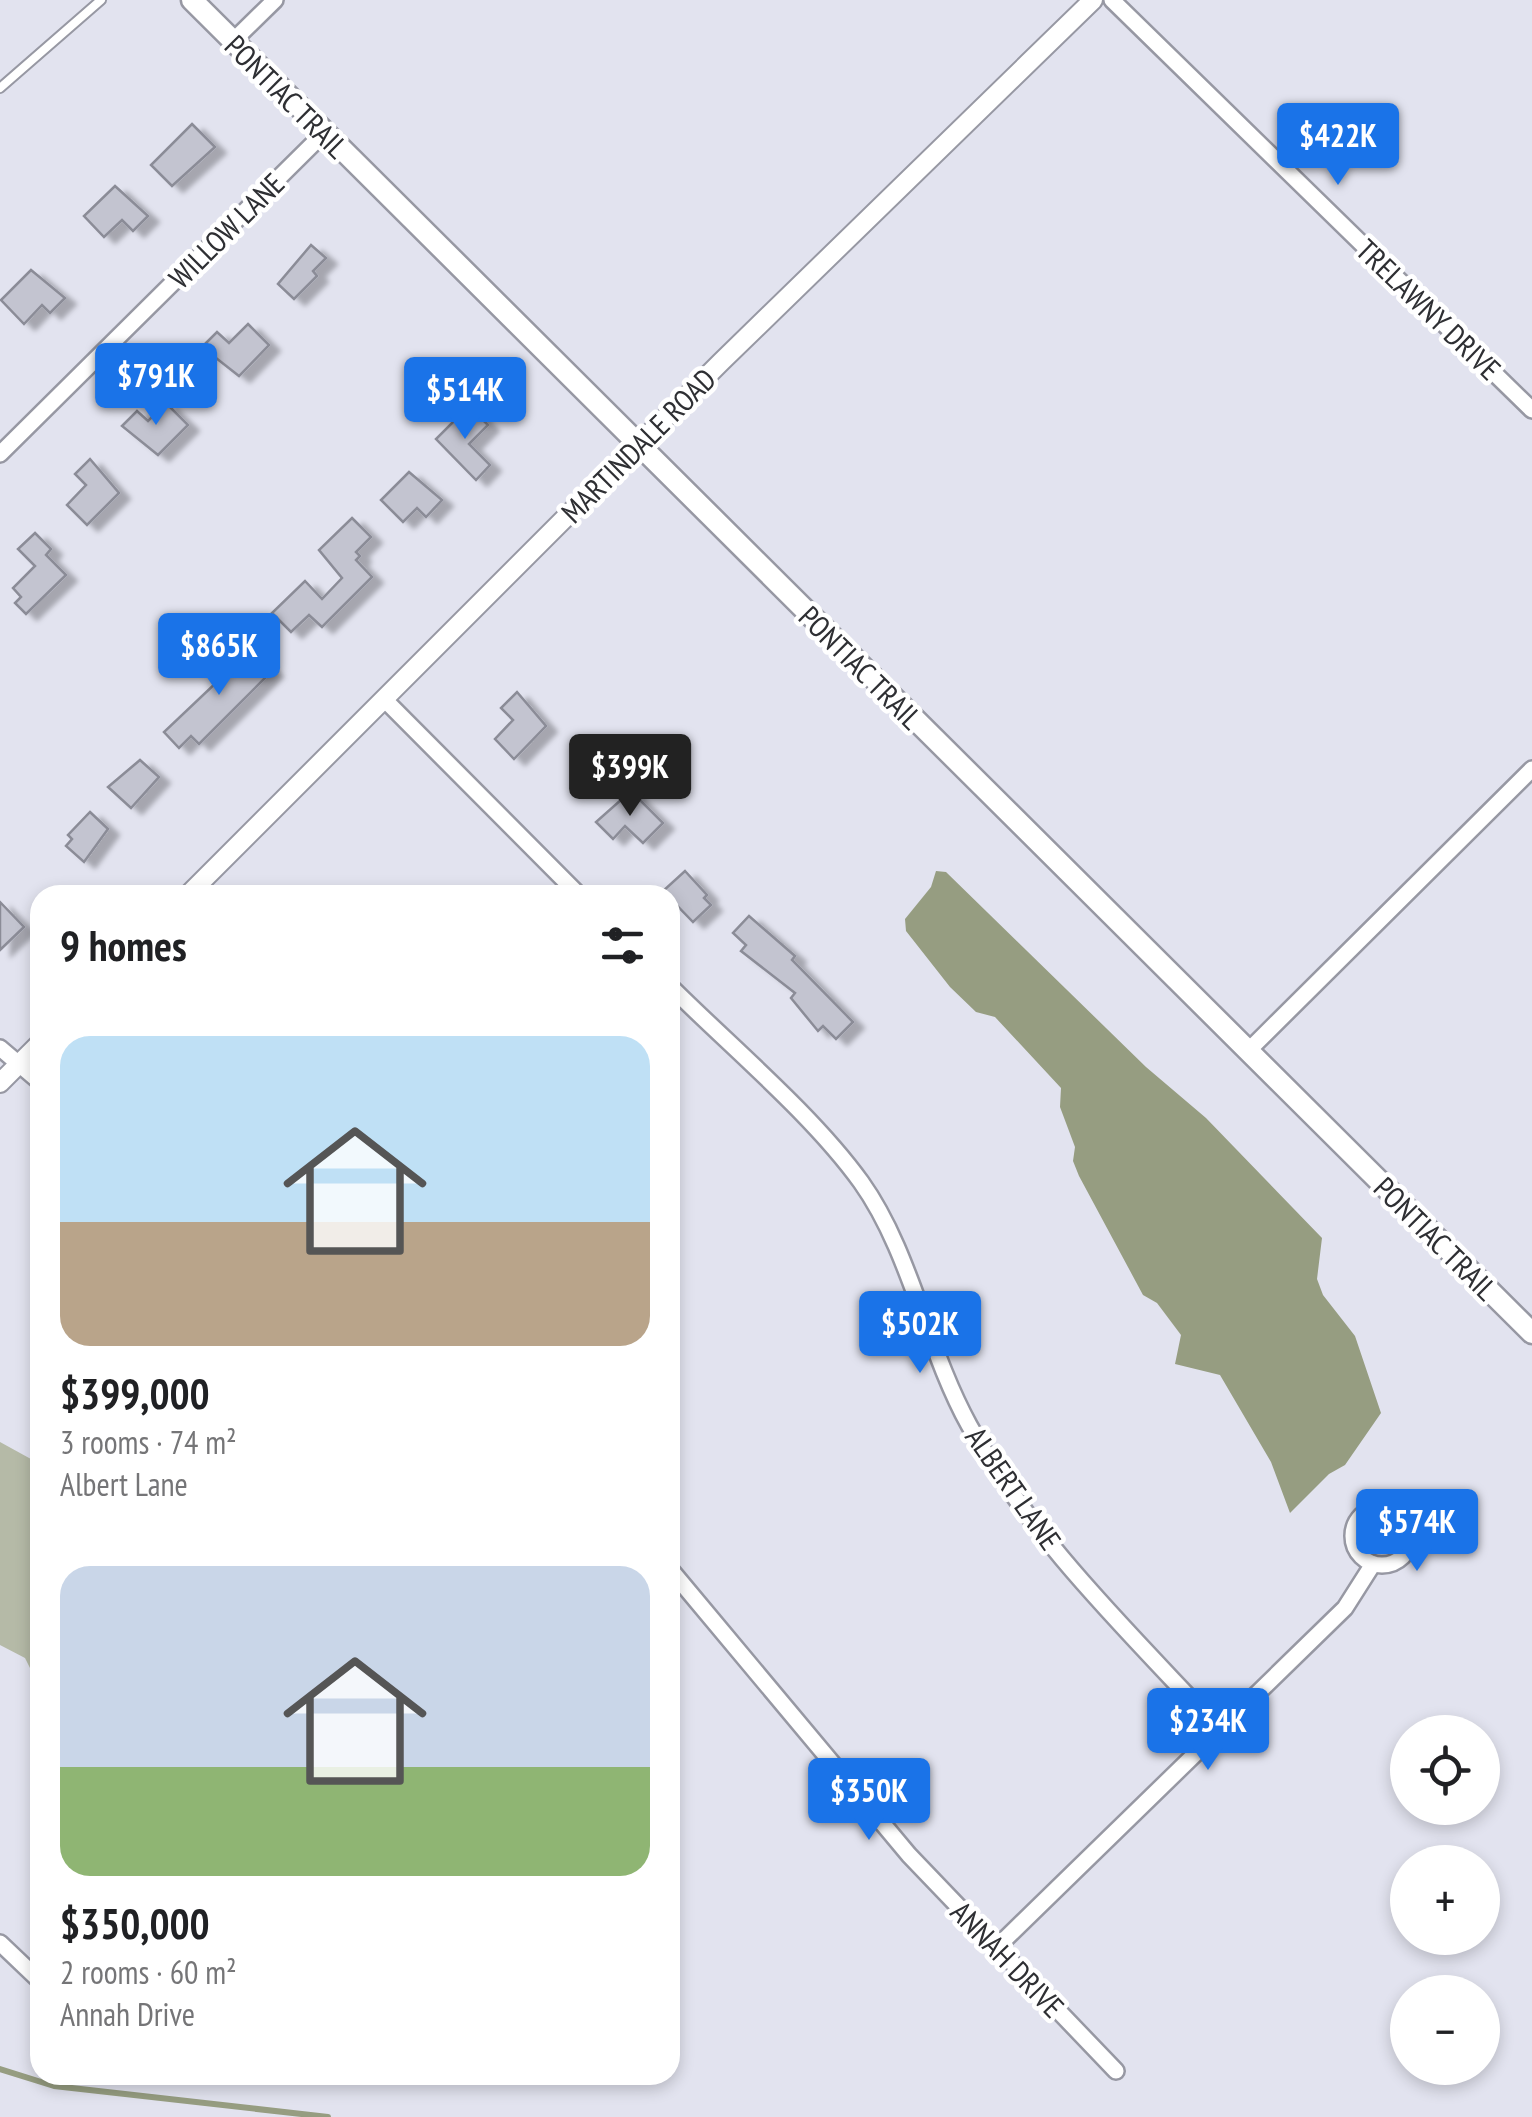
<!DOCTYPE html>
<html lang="en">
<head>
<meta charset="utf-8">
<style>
  body { margin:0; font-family:"PT Sans Narrow",sans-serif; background:#f2f2f2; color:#202124; height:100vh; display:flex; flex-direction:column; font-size:38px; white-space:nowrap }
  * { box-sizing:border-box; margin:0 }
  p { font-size:32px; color:#757577 }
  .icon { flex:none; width:55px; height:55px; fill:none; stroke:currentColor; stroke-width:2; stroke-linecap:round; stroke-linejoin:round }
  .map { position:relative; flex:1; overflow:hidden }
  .sheet { position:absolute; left:30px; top:885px; width:650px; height:1200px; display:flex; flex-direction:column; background:#fff; border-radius:30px; box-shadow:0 5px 15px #0003 }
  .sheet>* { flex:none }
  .buttons { position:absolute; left:1390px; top:1715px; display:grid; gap:20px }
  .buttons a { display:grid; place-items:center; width:110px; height:110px; border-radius:50%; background:#fff; box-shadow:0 5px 15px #0003; font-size:50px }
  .price { position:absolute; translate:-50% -85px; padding:0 22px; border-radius:10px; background:#1a73e8; color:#fff; font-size:32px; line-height:65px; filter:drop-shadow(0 2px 5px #0008) }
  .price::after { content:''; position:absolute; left:50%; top:60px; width:30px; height:22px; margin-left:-15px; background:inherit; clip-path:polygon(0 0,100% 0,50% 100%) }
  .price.current { background:#222; color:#fff }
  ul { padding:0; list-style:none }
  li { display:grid; align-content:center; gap:20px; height:530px; padding:0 30px }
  li span { display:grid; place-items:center; height:310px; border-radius:30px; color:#555 }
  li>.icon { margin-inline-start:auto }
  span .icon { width:180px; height:180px; fill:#fffc; stroke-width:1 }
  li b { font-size:42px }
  h2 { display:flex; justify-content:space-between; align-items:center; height:120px; padding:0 30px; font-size:42px }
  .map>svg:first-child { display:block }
</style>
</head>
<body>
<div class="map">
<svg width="1532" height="2117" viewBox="0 0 1532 2117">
  <defs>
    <filter id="shadow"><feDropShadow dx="11" dy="6" stdDeviation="2.5" flood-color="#0004"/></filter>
  </defs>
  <rect width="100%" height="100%" fill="#e2e3ef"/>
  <polygon fill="#b5baa7" points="0,1442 40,1464 40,1688 25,1658 0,1645"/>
  <polygon fill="#969d81" points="936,871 946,872 1146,1067 1206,1118 1322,1238 1317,1279 1323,1295 1355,1336 1381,1413 1345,1465 1329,1474 1290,1513 1271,1462 1220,1375 1175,1364 1181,1335 1157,1303 1143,1295 1079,1176 1073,1161 1075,1147 1060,1107 1061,1088 995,1017 976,1012 950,987 906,931 905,919 931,887"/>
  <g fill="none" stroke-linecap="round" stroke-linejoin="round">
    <polyline stroke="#969d81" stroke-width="6" points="0,2069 54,2086 328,2117"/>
  </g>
  <g fill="#c3c4d0" stroke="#8b8c97" stroke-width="2.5" filter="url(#shadow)">
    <polygon points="192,124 215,147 172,186 151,165"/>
    <polygon points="115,186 148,216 133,231 122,220 104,237 84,216"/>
    <polygon points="311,245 326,258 313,271 317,276 294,299 278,284"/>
    <polygon points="31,270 65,298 50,313 42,305 24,324 1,300"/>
    <polygon points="248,324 269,345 239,376 202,347 217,332 229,343"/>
    <polygon points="166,403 188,425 158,455 122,426 137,411 148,421"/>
    <polygon points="469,406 488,425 469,444 490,465 476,480 436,439"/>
    <polygon points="90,459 119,493 87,525 67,505 86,485 75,474"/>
    <polygon points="409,472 442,500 426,517 417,508 403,522 381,500"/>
    <polygon points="352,518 371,537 356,552 360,556 356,560 372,577 322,627 309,615 291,632 272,613 305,581 322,599 342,578 319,550"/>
    <polygon points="35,533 51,549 46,555 66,575 26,614 15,603 21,597 13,588 35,566 18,549"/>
    <polygon points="228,653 238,662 253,653 272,671 199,744 191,736 179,748 164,732 219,680 210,672"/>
    <polygon points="517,692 546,726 514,759 495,739 513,720 501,708"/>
    <polygon points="140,760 159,777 131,808 108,787"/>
    <polygon points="631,791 663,823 643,843 625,826 613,839 596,822"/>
    <polygon points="90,812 108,829 84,862 66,846 72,839 68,835"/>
    <polygon points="685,871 707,895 704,898 711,905 693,922 663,891"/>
    <polygon points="0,902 24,927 0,950"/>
    <polygon points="749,916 795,956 792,960 853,1022 836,1039 823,1026 818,1031 791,998 795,993 741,951 746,945 733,933"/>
  </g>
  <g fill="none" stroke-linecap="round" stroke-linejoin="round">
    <defs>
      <polyline id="service" points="0,88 101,0"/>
      <g id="minor">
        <polyline points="1112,0 1532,410"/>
        <polyline points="232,42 275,0"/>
        <polyline points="0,454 324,133"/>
        <polyline points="384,699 579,895"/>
        <path d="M670,986C730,1046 812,1114 861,1182C911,1252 926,1347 969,1425C1032,1540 1131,1634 1220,1730"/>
        <polyline points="0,1048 40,1082"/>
        <polyline points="1248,1051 1532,769"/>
        <circle cx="1382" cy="1536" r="29"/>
        <polyline points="670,1569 909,1855 1116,2071"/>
        <polyline points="0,1943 40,1981"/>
        <polyline points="996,1948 1345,1608 1373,1564"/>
      </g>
      <g id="tertiary">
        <polyline points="188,895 721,362 1093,0"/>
        <polyline points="0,1083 40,1043"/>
      </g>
      <polyline id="secondary" points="192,0 1532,1333"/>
    </defs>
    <use href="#service" stroke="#9798a3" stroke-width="12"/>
    <use href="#minor" stroke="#9798a3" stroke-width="20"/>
    <use href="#tertiary" stroke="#9798a3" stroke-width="22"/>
    <use href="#secondary" stroke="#9798a3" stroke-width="25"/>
    <use href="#service" stroke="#fff" stroke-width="8"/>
    <use href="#minor" stroke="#fff" stroke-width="15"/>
    <use href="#tertiary" stroke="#fff" stroke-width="18"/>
    <use href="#secondary" stroke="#fff" stroke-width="20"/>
  </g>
  <g text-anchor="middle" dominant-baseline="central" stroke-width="9" stroke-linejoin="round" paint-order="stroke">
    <g font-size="30" fill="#2e2f33" stroke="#fff">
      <text transform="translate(287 96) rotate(45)">PONTIAC TRAIL</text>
      <text transform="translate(226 230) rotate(-45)">WILLOW LANE</text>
      <text transform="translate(1429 309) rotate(44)">TRELAWNY DRIVE</text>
      <text transform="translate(638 445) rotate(-45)">MARTINDALE ROAD</text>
      <text transform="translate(861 667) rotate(45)">PONTIAC TRAIL</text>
      <text transform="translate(1436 1238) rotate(45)">PONTIAC TRAIL</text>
      <text transform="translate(1014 1488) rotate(55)">ALBERT LANE</text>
      <text transform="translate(1008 1959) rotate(46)">ANNAH DRIVE</text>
    </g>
  </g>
</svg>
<div class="buttons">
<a><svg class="icon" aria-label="locate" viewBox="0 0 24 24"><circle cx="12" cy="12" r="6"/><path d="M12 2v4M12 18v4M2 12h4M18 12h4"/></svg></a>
<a>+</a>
<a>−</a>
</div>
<b class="price" style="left:1338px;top:188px">$422K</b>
<b class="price" style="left:156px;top:428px">$791K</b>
<b class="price" style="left:465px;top:442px">$514K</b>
<b class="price" style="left:219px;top:698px">$865K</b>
<b class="price current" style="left:630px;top:819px">$399K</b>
<b class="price" style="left:920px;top:1376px">$502K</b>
<b class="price" style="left:1417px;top:1574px">$574K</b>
<b class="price" style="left:1208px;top:1773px">$234K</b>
<b class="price" style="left:869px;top:1843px">$350K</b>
<section class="sheet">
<h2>9 homes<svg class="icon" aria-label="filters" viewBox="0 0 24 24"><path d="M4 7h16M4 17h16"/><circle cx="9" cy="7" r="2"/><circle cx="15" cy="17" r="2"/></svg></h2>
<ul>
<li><span style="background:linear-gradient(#bfe0f5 60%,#b9a48a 0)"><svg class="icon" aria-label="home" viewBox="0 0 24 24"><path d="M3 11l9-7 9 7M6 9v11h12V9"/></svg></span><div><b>$399,000</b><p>3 rooms · 74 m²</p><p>Albert Lane</p></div></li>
<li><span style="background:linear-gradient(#c9d6e8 65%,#8fb573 0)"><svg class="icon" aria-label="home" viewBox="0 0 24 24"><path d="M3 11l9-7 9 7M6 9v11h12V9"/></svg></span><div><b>$350,000</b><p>2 rooms · 60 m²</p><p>Annah Drive</p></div></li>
</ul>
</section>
</div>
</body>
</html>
